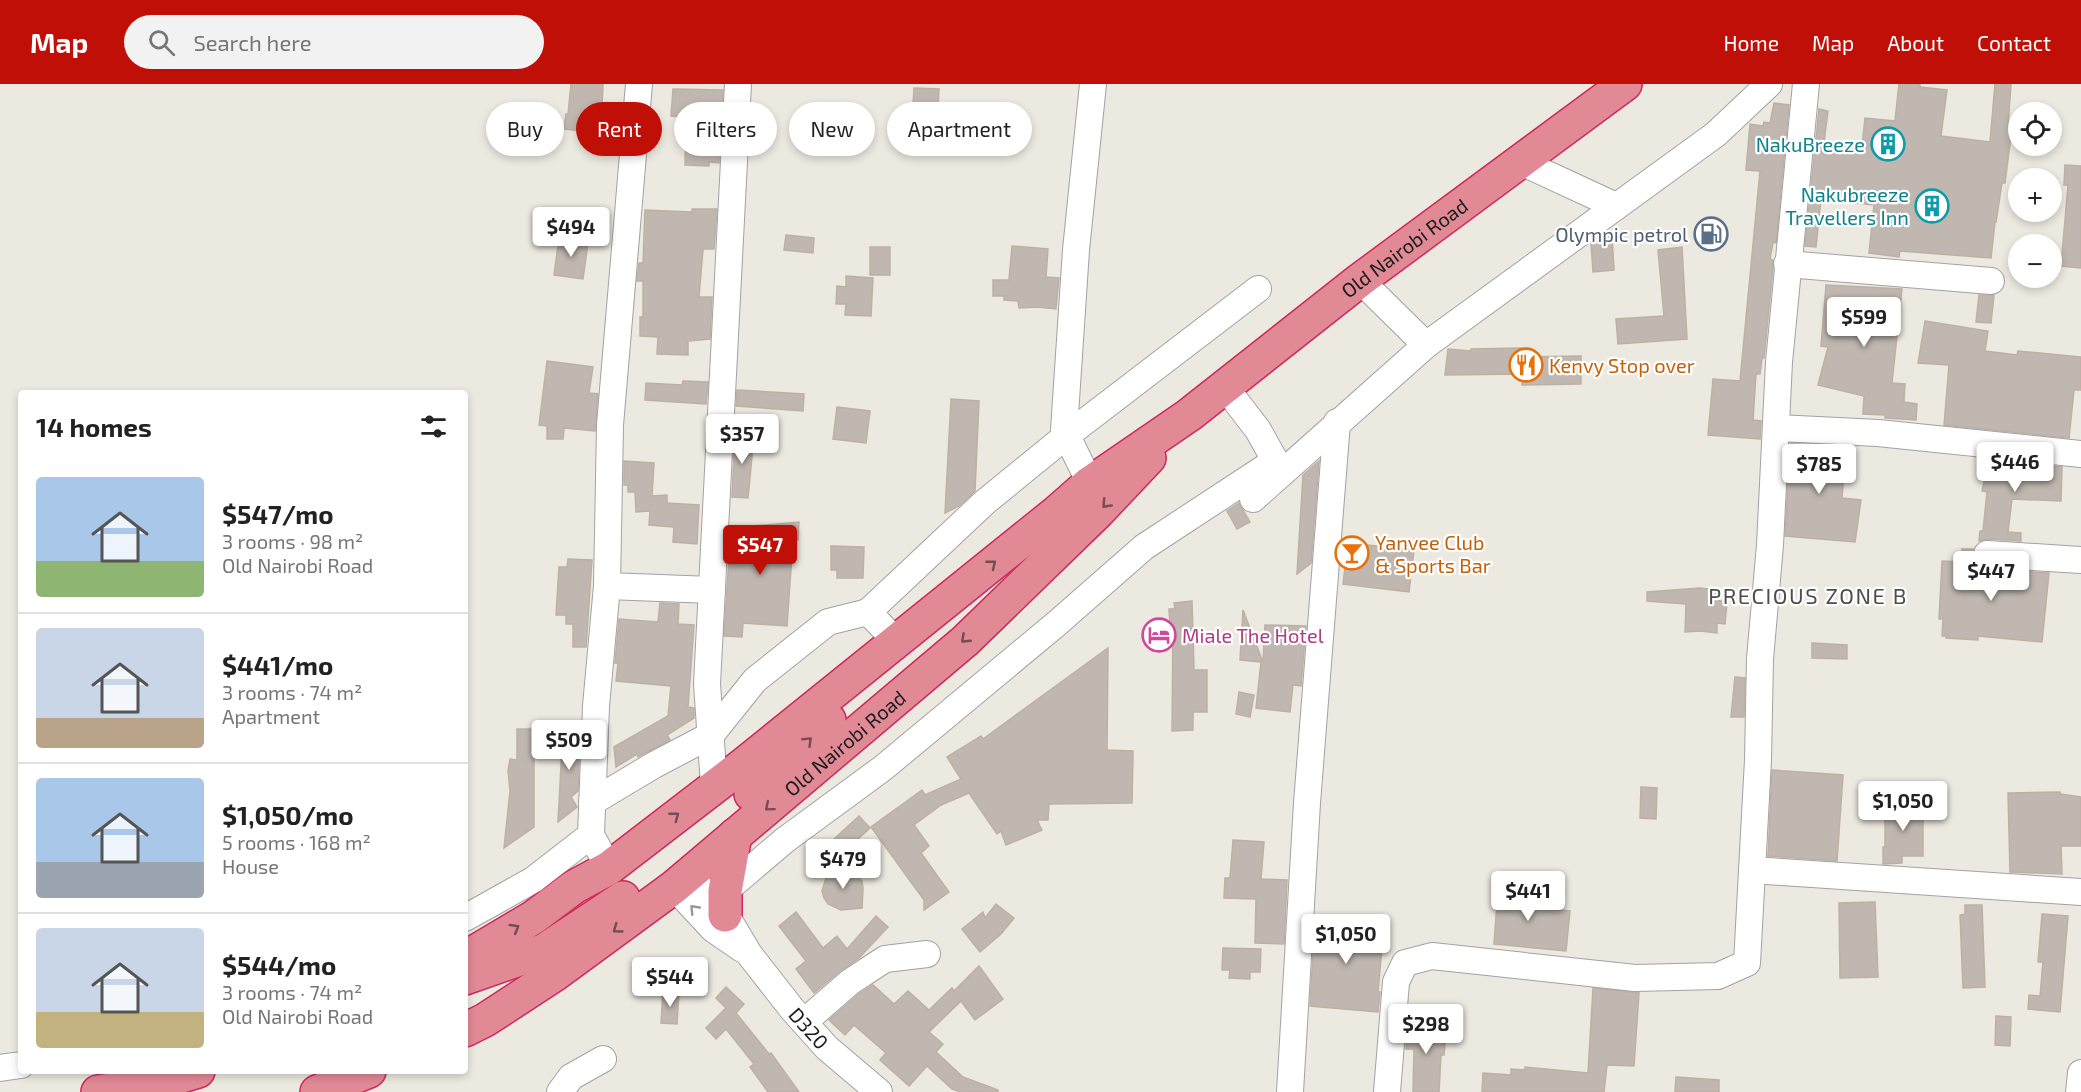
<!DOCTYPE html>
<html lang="en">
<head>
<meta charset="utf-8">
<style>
  body { margin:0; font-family:"Exo 2",sans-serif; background:#f2f2f2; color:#222; height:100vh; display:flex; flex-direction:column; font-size:22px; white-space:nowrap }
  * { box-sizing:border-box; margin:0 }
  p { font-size:20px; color:#767676 }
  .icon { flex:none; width:33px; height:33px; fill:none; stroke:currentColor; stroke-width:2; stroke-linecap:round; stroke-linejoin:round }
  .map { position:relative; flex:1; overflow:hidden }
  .side { position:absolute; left:18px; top:306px; width:450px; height:684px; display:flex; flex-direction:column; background:#fff; border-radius:6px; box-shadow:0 3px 9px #0003 }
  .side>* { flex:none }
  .guide { position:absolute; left:486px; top:18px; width:570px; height:54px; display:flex; gap:12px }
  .buttons { position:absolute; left:2008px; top:18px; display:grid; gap:12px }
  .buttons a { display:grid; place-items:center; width:54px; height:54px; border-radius:50%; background:#fff; box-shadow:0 3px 9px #0003; font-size:30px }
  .price { position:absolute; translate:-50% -51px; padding:0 14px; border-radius:6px; background:#fff; color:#222; font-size:20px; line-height:39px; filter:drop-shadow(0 2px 3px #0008) }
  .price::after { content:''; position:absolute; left:50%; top:36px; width:18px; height:14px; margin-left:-9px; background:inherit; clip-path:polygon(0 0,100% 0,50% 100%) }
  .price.selected { background:#bf0f07; color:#fff }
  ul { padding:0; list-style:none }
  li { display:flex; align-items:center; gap:18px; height:150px; padding:0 18px }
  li+li { border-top:2px solid #e0e0e0 }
  li span { display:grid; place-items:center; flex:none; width:168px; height:120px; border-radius:6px; color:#555 }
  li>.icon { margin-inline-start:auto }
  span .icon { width:72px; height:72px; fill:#fffc; stroke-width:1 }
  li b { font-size:26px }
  h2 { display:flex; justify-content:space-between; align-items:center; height:72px; padding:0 18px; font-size:26px }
  .chip { padding:0 21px; border-radius:27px; background:#fff; box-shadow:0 3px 9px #0003; font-size:21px; line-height:54px }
  .chip.selected { background:#bf0f07; color:#fff }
  header { display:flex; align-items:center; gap:36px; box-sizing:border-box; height:84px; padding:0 30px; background:#bf0f07; color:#fff }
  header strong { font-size:28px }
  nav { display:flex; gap:33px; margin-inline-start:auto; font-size:21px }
  .search { width:420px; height:54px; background:#f2f2f2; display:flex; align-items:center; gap:15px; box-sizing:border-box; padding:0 21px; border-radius:33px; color:#767676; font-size:22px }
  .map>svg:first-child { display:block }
</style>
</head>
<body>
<header>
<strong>Map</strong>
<div class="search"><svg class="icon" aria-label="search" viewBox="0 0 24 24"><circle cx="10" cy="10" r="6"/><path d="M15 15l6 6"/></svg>Search here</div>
<nav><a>Home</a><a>Map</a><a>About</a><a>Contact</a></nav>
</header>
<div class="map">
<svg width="2081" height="1008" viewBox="0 0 2081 1008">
  <rect width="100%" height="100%" fill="#ece9e0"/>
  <g fill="#c0b8b0" stroke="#bdb0a3" stroke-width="1.5">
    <polygon points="571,0 603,0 602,22 597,21 596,29 592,29 590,48 564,45 566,30 568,30"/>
    <polygon points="1899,0 1920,0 1920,3 1947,6 1941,52 1990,58 1995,0 2011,0 2008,43 2012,44 2005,99 2002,99 1996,138 1995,138 1991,174 1900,167 1899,173 1869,169 1874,121 1821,115 1816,163 1805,162 1819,25 1828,27 1824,58 1862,62 1865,34 1895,37"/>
    <polygon points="914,4 939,5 938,23 913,22"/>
    <polygon points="673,5 723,6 719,79 709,78 709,82 685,81 686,42 680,42 681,33 671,32"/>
    <polygon points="1774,19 1789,21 1776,159 1773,158 1770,175 1773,176 1773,184 1764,274 1762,274 1760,290 1756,290 1753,336 1761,337 1760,355 1708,351 1713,295 1740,297 1760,87 1746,86 1750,40 1763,42 1764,38 1770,39"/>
    <polygon points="944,30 977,32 976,57 942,57"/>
    <polygon points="2065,81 2081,82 2081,184 2061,182 2068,101 2064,101"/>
    <polygon points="692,125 717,125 714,165 703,165 699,213 712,213 710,255 688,257 688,271 657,270 658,253 640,252 640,233 643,233 643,197 637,197 639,179 643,179 645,126 692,128"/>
    <polygon points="786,151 814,154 813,169 784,166"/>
    <polygon points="1601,152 1612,152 1614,186 1593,188 1591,159"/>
    <polygon points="559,154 588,158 583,195 554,191"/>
    <polygon points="1012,162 1048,165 1046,193 1059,194 1056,225 1037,223 1019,224 1018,217 1004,216 1004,212 993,212 993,196 1009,196"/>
    <rect x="870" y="163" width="20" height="28"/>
    <polygon points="1682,163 1687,255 1618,260 1616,235 1664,232 1658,166"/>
    <polygon points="846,192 873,194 871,232 845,231 846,220 836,220 837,202 846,203"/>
    <polygon points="1826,201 1902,205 1892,299 1905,300 1904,318 1917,320 1916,336 1885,334 1885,331 1863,330 1864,312 1818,301 1828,263 1821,262"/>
    <polygon points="1979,211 1994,211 1991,239 1976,238"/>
    <polygon points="1925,237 1988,247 1985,267 2017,271 2018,267 2081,273 2081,306 2074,306 2069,354 1944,341 1949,281 1918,279"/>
    <polygon points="1521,264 1522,273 1581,272 1581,300 1522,301 1522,290 1445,291 1448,265 1471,267 1471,265"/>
    <polygon points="547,277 593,283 589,309 598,310 595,347 564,344 563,355 547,355 547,342 539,341"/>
    <polygon points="683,297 708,298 706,320 645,316 646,299 682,301"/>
    <polygon points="737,306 804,310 803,327 736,322"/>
    <polygon points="951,315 979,317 975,407 959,422 945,429"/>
    <polygon points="837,323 870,327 866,359 833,355"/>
    <polygon points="735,350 754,352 748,414 732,413"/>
    <polygon points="1790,360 1846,362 1842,414 1861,416 1855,458 1785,452"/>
    <polygon points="1989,376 2062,383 2061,417 2012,415 2008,448 2021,449 2021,457 1988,455 1979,457 1980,447 1983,447 1987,408 1982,407"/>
    <polygon points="624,377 654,379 652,412 667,411 667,419 699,421 697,460 673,458 674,443 649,441 650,427 636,428 635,408 628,408 628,401 624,401"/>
    <polygon points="1319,377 1311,479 1297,490 1303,391"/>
    <polygon points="1239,419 1250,438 1237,445 1227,427"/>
    <polygon points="799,438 798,456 793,456 787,542 743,539 742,553 724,552 729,474 733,474 731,444"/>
    <polygon points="1348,459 1414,466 1409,508 1343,500"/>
    <polygon points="831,462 864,463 863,494 837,494 837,486 831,486"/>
    <polygon points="1962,465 1973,465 1974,477 1978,482 1985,485 2049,489 2042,558 1978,552 1978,556 1946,554 1946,552 1942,552 1943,535 1939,535 1942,477 1961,478"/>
    <polygon points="568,475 592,476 586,563 573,563 573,540 566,540 566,531 556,531 559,483 567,483"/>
    <polygon points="1700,504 1716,506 1716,516 1727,518 1725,540 1717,539 1717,549 1700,547 1685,548 1686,520 1647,517 1647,508"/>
    <polygon points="1192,517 1194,586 1207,586 1207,628 1193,628 1193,646 1172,647 1173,541 1170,541 1169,525 1175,525 1174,519"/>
    <polygon points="660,519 679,520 678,540 694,541 688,623 694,624 694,634 667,651 670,656 638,673 637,670 616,683 614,663 668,632 671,602 616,597 618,579 615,579 619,535 658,538"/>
    <polygon points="1243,526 1263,578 1265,541 1306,542 1301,602 1293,601 1290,628 1256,624 1261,578 1240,576"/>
    <polygon points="1812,559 1847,561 1847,575 1812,574"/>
    <polygon points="1108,564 1107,666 1133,667 1132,719 1049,720 1048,736 1037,736 1042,746 1006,761 1001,747 997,750 969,709 941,721 914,741 929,762 921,769 949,808 924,826 924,816 871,743 922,706 925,711 961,695 947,673 981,652 983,655"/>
    <polygon points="1735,593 1745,594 1744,633 1731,633"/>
    <polygon points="1239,608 1254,611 1250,633 1236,630"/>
    <polygon points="563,644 580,645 578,707 571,713 577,723 558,738"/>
    <polygon points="517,645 534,645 534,743 504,764 510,707 508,687 510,675 517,676"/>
    <polygon points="1772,686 1843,691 1837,777 1768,772"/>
    <polygon points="1641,703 1657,704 1656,735 1640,734"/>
    <polygon points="2060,708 2060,710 2081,713 2081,762 2061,762 2062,790 2010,788 2008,709"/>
    <polygon points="1923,719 1923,772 1902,772 1902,779 1883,780 1883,763 1885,763 1885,720"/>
    <polygon points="859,732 870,744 845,767 834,755"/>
    <polygon points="1233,756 1264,758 1261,795 1287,796 1284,860 1255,859 1256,815 1224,814 1225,794 1230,794"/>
    <polygon points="846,782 862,797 863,804 862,824 841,826 828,820 824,814 822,807 826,794 831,788"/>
    <polygon points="1499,791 1519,794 1516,822 1570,827 1566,867 1494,860"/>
    <polygon points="1875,818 1878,893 1840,894 1839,819"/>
    <polygon points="996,820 1014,834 1001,850 980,868 962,845 983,828 985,834"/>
    <polygon points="1965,821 1982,821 1985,903 1963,904 1960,831 1965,830"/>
    <polygon points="796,828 823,864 837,852 847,865 876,832 888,843 859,874 840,887 814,909 796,885 806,877 779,842"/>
    <polygon points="2042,830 2068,832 2060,928 2028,925 2029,911 2040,912 2043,878 2038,878"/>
    <polygon points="1315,834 1384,841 1378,908 1380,908 1378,928 1310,922"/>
    <polygon points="1223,864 1261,865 1260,888 1250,888 1250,895 1229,894 1230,886 1222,886"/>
    <polygon points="979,882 1003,915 975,936 961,917 929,948 943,960 936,968 963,993 998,1006 998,1008 961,1008 952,1005 927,982 909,1002 880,976 886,969 854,941 845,951 829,936 859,910 873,901 894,920 908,907 929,926 952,904 954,907"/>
    <polygon points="726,903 744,920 736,929 769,970 771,969 799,1008 768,1008 750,983 754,980 726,945 716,955 706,944 726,924 716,914"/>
    <polygon points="1593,904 1639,909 1634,982 1607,981 1604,1008 1482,1008 1483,989 1511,991 1511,985 1525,986 1525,983 1588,989"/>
    <polygon points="663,907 679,908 677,940 661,939"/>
    <polygon points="1996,932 2011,933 2010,962 1995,961"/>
    <polygon points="1408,934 1426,935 1426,945 1446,947 1444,971 1441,971 1439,1008 1413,1008 1414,965 1406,965"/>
    <polygon points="1676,993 1719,996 1719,1008 1675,1008"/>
  </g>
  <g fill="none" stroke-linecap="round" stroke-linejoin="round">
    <defs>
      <g id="minor">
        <polyline points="1521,78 1616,122"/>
        <polyline points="1787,180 1991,197"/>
        <polyline points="1360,196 1426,261 1716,50 1769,0"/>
        <polyline points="1225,303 1258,346 1282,389"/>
        <polyline points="1776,344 1878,349 2081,370"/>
        <polyline points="1090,399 1064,346 1076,166 1093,0"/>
        <polyline points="1253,415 1426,261"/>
        <polyline points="1987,470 2081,476"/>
        <polyline points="607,502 712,506"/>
        <polyline points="868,528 985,418 1066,352 1258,205"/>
        <polyline points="714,701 707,600 738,0"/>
        <polyline points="592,718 654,681 711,651 755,596 828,538 868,528 896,557"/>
        <polyline points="609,784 591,751 596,622 607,502 610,341 639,0"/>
        <polyline points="1752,786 2081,808"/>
        <path id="s1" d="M689,791L727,833L749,870L792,925L827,964L879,1008"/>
        <polyline points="674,803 713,845 742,865"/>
        <polyline points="725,807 785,756 883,684 1055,541 1144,463 1275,377"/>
        <polyline points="465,834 533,796 591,751"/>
        <polyline points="804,938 850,898 885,875 927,870"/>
        <polyline points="0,984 21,981"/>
        <polyline points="560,1008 571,993 603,975"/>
        <polyline points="1290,1008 1307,719 1337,338"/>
        <polyline points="1387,1008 1396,898 1405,879 1432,872 1635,894 1718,892 1747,879 1758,676 1760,575 1770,461 1779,278 1806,0"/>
        <polyline points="2079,1008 2081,989"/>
      </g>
      <g id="highway">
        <polyline points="751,710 829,636"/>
        <polyline points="725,831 725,807 735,751"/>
        <path id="s2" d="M465,874L534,833L574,803L609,784L743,681L1057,428L1090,399L1189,331L1360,196L1625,0"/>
        <polyline points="465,894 545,866 623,814"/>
        <path id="s3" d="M465,946L485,936L554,891L674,803L965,557L1098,428L1149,374"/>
        <polyline points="98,1008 165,997 198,987"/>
        <polyline points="317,1008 369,987"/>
      </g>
    </defs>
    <use href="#minor" stroke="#a2a2a2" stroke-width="28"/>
    <use href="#highway" stroke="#ce295a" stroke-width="36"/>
    <use href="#minor" stroke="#fff" stroke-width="26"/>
    <use href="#highway" stroke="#e28996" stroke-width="33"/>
  </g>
  <defs><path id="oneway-chevron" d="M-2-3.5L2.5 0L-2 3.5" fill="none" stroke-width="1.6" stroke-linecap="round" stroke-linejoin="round" transform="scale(1.5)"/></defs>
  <g stroke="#754c52">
    <use href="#oneway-chevron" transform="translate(1106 420) rotate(133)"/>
    <use href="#oneway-chevron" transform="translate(992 480) rotate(-39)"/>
    <use href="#oneway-chevron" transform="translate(965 555) rotate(137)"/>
    <use href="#oneway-chevron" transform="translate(808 657) rotate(-44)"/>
    <use href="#oneway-chevron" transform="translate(769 723) rotate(140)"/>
    <use href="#oneway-chevron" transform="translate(675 732) rotate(-38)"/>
    <use href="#oneway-chevron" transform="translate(515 844) rotate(-31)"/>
    <use href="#oneway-chevron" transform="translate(617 845) rotate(144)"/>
  </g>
  <use stroke="#989898" href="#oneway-chevron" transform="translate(694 825) rotate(-134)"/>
  <defs>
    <symbol id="building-ring" viewBox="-11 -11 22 22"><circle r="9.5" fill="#fff" stroke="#0f9aa8" stroke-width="1.5"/><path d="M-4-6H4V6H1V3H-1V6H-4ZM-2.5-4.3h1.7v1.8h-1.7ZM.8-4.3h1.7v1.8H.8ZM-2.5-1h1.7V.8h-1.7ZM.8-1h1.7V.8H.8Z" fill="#0f9aa8"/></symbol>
    <symbol id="fuel-ring" viewBox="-11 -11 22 22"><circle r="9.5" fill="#fff" stroke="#5c6f8a" stroke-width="1.5"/><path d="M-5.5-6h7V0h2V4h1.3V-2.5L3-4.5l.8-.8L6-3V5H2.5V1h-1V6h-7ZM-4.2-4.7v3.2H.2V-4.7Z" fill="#5c6f8a"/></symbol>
    <symbol id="restaurant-ring" viewBox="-11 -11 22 22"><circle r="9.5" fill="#fff" stroke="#e8710a" stroke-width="1.5"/><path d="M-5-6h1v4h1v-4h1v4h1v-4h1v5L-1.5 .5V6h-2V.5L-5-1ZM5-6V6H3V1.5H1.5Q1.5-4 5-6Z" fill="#e8710a"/></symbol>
    <symbol id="bar-ring" viewBox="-11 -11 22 22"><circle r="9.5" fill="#fff" stroke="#e8710a" stroke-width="1.5"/><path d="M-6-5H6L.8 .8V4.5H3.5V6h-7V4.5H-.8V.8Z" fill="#e8710a"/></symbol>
    <symbol id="hotel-ring" viewBox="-11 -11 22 22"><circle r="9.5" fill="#fff" stroke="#d1479c" stroke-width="1.5"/><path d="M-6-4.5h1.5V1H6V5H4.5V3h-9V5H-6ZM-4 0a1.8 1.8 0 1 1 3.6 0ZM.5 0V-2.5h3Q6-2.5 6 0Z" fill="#d1479c"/></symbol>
  </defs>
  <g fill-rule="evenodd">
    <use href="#building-ring" x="1869" y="41" width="38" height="38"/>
    <use href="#building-ring" x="1913" y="103" width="38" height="38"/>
    <use href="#fuel-ring" x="1692" y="131" width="38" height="38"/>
    <use href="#restaurant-ring" x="1507" y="262" width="38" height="38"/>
    <use href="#bar-ring" x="1333" y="450" width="38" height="38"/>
    <use href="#hotel-ring" x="1140" y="532" width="38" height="38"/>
  </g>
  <g text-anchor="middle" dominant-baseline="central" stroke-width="4.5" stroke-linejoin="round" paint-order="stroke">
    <g font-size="20" fill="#0d838f" stroke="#fff" text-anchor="end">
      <text x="1865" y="60">NakuBreeze</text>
      <text x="1909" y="110">Nakubreeze<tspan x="1909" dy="23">Travellers Inn</tspan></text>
    </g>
    <g font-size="20" fill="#4e5e75" stroke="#fff" text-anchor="end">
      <text x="1688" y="150">Olympic petrol</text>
    </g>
    <g font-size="20" fill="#1b1b1b" stroke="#fff">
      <text stroke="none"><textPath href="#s2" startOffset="1179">Old Nairobi Road</textPath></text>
      <text stroke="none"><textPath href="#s3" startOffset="477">Old Nairobi Road</textPath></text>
      <text stroke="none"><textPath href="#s1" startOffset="195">D320</textPath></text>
    </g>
    <g font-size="20" fill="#c56008" stroke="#fff" text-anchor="start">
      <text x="1549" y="281">Kenvy Stop over</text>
      <text x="1375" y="458">Yanvee Club<tspan x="1375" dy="23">&amp; Sports Bar</tspan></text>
    </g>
    <g font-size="20" fill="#b23c85" stroke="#fff" text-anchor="start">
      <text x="1182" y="551">Miale The Hotel</text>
    </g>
    <g font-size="22" letter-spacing="1.5" fill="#4e4e4e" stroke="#fff">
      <text x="1808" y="511">PRECIOUS ZONE B</text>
    </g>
  </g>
</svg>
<div class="buttons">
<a><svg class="icon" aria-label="locate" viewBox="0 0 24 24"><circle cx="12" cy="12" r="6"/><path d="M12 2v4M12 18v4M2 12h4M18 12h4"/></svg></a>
<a>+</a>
<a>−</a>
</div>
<b class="price" style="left:571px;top:174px">$494</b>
<b class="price" style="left:1864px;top:264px">$599</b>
<b class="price" style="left:742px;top:381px">$357</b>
<b class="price" style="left:2015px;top:409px">$446</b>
<b class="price" style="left:1819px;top:411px">$785</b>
<b class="price selected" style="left:760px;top:492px">$547</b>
<b class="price" style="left:1991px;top:518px">$447</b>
<b class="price" style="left:569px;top:687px">$509</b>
<b class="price" style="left:1903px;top:748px">$1,050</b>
<b class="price" style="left:843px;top:806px">$479</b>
<b class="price" style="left:1528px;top:838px">$441</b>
<b class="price" style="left:1346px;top:881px">$1,050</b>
<b class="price" style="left:670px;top:924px">$544</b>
<b class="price" style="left:1426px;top:971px">$298</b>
<div class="guide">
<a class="chip">Buy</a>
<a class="chip selected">Rent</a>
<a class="chip">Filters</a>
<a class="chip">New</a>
<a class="chip">Apartment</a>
</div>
<section class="side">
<h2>14 homes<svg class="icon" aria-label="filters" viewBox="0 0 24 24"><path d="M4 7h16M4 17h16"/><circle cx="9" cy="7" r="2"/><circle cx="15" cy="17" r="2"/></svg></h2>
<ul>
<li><span style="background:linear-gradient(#a9c7e8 70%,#8fb573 0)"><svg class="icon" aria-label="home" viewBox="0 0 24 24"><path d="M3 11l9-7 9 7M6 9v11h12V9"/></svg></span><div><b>$547/mo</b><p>3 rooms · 98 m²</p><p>Old Nairobi Road</p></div></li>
<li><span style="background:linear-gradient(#c9d6e8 75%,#b9a48a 0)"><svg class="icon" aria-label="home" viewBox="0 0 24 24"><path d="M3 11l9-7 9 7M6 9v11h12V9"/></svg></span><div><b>$441/mo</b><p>3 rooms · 74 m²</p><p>Apartment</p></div></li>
<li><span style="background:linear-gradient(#a9c7e8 70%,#9aa5b1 0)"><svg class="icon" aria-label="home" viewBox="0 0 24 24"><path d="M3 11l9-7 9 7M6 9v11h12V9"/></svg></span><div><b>$1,050/mo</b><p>5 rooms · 168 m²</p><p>House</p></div></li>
<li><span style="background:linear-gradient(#c9d6e8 70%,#c2b280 0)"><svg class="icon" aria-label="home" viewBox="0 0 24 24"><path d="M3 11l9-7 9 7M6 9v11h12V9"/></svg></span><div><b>$544/mo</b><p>3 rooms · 74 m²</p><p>Old Nairobi Road</p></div></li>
</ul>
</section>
</div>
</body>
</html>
